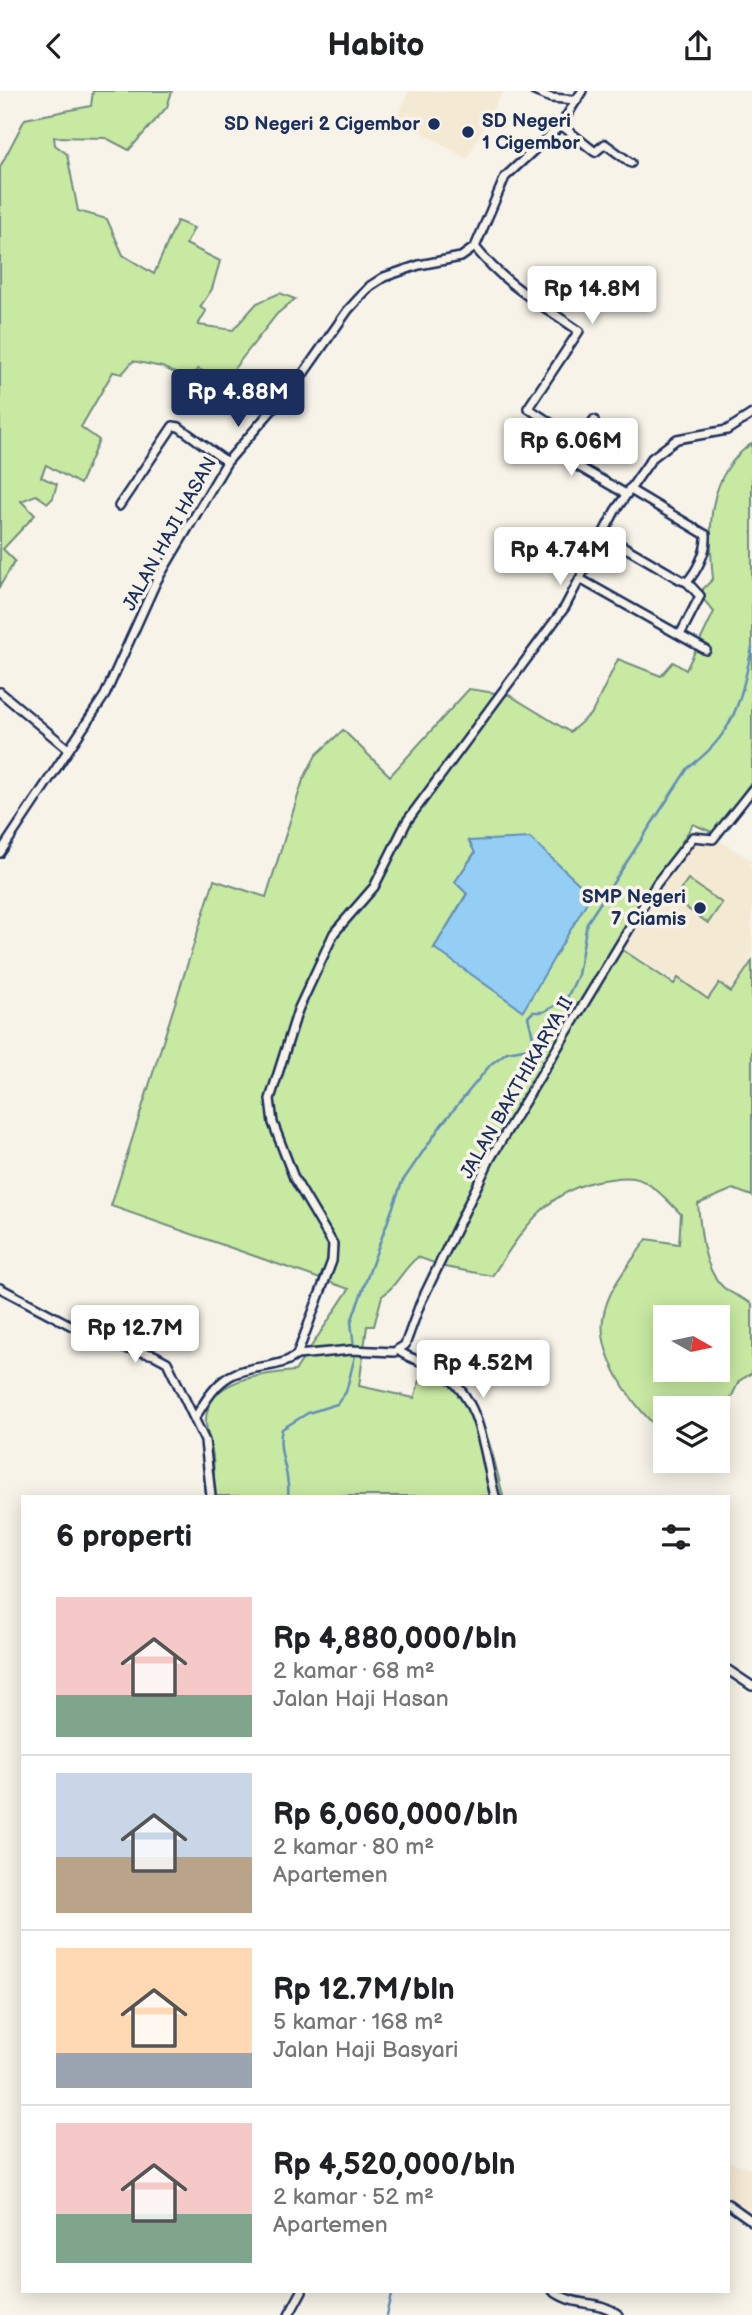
<!DOCTYPE html>
<html lang="id">
<head>
<meta charset="utf-8">
<style>
  body { margin:0; font-family:"Balsamiq Sans",sans-serif; background:#f2f2f2; color:#202124; height:100vh; display:flex; flex-direction:column; font-size:26px; white-space:nowrap }
  * { box-sizing:border-box; margin:0 }
  p { font-size:23px; color:#757577 }
  .icon { flex:none; width:38px; height:38px; fill:none; stroke:currentColor; stroke-width:2; stroke-linecap:round; stroke-linejoin:round }
  .map { position:relative; flex:1; overflow:hidden }
  .drawer { position:absolute; left:21px; top:1404px; width:709px; height:798px; display:flex; flex-direction:column; background:#fff; border-radius:0px; box-shadow:0 4px 18px #0003 }
  .drawer>* { flex:none }
  .needle { width:46px; rotate:99deg }
  .fabs { position:absolute; left:653px; top:1214px; display:grid; gap:14px }
  .fabs a { display:grid; place-items:center; width:77px; height:77px; border-radius:0px; background:#fff; box-shadow:0 4px 18px #0003; font-size:35px }
  .price { position:absolute; translate:-50% -60px; padding:0 16px; border-radius:7px; background:#fff; color:#222; font-size:23px; line-height:46px; filter:drop-shadow(0 2px 4px #0008) }
  .price::after { content:''; position:absolute; left:50%; top:42px; width:21px; height:16px; margin-left:-10px; background:inherit; clip-path:polygon(0 0,100% 0,50% 100%) }
  .price.current { background:#1b2f5e; color:#fff }
  ul { padding:0; list-style:none }
  li { display:flex; align-items:center; gap:21px; height:175px; padding:0 35px }
  li+li { border-top:2px solid #e0e0e0 }
  li span { display:grid; place-items:center; flex:none; width:196px; height:140px; border-radius:0px; color:#555 }
  li>.icon { margin-inline-start:auto }
  span .icon { width:84px; height:84px; fill:#fffc; stroke-width:1 }
  li b { font-size:30px }
  h2 { display:flex; justify-content:space-between; align-items:center; height:84px; padding:0 35px; font-size:30px }
  header { display:flex; justify-content:space-between; align-items:center; height:91px; padding:0 35px; background:#fff; font-size:32px; font-weight:700 }
  .map>svg:first-child { display:block }
</style>
</head>
<body>
<header><svg class="icon" aria-label="back" viewBox="0 0 24 24"><path d="M15 5l-7 7 7 7"/></svg>Habito<svg class="icon" aria-label="share" viewBox="0 0 24 24"><path d="M12 15V3M7 8l5-5 5 5M5 13v7h14v-7"/></svg></header>
<div class="map">
<svg width="752" height="2224" viewBox="0 0 752 2224">
  <rect width="100%" height="100%" fill="#f7f3e8"/>
  <filter id="ink" filterUnits="userSpaceOnUse"><feTurbulence type="fractalNoise" baseFrequency=".0143" numOctaves="2"/><feDisplacementMap in="SourceGraphic" scale="14" xChannelSelector="R" yChannelSelector="G"/><feConvolveMatrix kernelMatrix="1 2 1 2 8 2 1 2 1" color-interpolation-filters="sRGB"/></filter>
  <g filter="url(#ink)">
    <g fill="#f4e9d3">
      <polygon points="409,0 503,0 467,68 397,26"/>
      <polygon points="701,737 752,770 749,774 752,777 752,867 731,898 718,891 708,906 677,886 674,890 623,857"/>
      <polygon points="728,2070 752,2078 752,2126 728,2110"/>
    </g>
    <g fill="#c8e9a2" stroke="#728c80" stroke-width="2" fill-rule="evenodd">
      <polygon points="93,0 172,0 167,16 129,59 106,47 54,46 55,54 67,63 78,120 107,128 123,164 154,183 177,130 194,137 186,153 220,170 212,198 200,216 206,220 198,234 233,239 257,212 280,202 295,208 277,223 225,289 198,278 190,289 162,276 133,270 122,283 113,281 81,336 99,349 80,393 46,374 41,386 57,393 53,407 48,412 36,404 21,410 35,424 3,458 15,470 0,495 0,76 25,28 91,15"/>
      <path d="M752,352V690L714,742L693,733L617,855L674,893L678,887L708,908L719,892L731,901L752,870V1105L733,1098L698,1113C701,1140 702,1176 723,1196C731,1203 743,1207 752,1213V1282L739,1290L721,1328L729,1353L718,1360V1318H665V1343C634,1319 592,1259 605,1218C612,1192 632,1170 647,1148L679,1153L681,1123C669,1111 651,1090 634,1087C625,1085 612,1088 602,1089C545,1099 522,1141 492,1185L445,1176L418,1166C403,1177 397,1195 382,1205L374,1235H367L359,1295L414,1307L429,1262C481,1311 487,1338 503,1405H215C214,1392 214,1379 213,1366C212,1354 205,1341 206,1328C208,1287 264,1283 295,1280L349,1198L111,1115L214,789L266,806L303,689L316,664L343,639L390,685L469,598L509,604L570,641L592,622L618,568L661,585L673,571L686,579L714,521L703,508V498L713,488C708,437 706,385 752,352ZM469,750L591,804L434,857L467,802L455,791L475,761ZM665,1227H718V1279H665Z"/>
      <polygon points="688,788 722,812 708,832 674,808"/>
    </g>
    <polygon fill="#94cef4" stroke="#648eb8" stroke-width="2" points="530,747 591,804 523,920 434,857 467,803 455,791 475,762 469,750"/>
    <g fill="none" stroke-linecap="round" stroke-linejoin="round">
      <g stroke="#648eb8" stroke-width="2.5">
        <path d="M288,1405C291,1381 276,1362 282,1338L308,1322L337,1313L346,1301L355,1265L351,1231L402,1091L442,1033L491,973L507,961L529,957L533,946L528,926L533,921H543L566,909L578,884L587,832L688,677C735,643 740,611 752,557"/>
        <polyline points="386,2224 392,2200"/>
      </g>
      <defs>
        <g id="street">
          <polyline points="534,0 551,7 577,9"/>
          <polyline points="561,34 595,61 605,53 631,72"/>
          <path d="M475,156C504,193 541,213 579,240L528,317L579,351L594,329"/>
          <polyline points="579,351 570,365 574,373 626,403"/>
          <polyline points="119,415 173,335 179,336 227,371"/>
          <path d="M602,443L681,489L687,491C697,480 707,460 706,444L629,398"/>
          <polyline points="580,488 706,559"/>
          <polyline points="680,544 700,505 687,491"/>
          <polyline points="0,601 68,658"/>
          <polyline points="0,762 105,604 156,491 227,371 303,283 348,219 370,195 384,186 419,174 461,166 475,156 505,86 561,34 582,0"/>
          <polyline points="0,1197 106,1253 154,1264 167,1271 205,1350 211,1405"/>
          <path d="M398,1259C410,1270 429,1270 443,1281C483,1312 483,1360 495,1405"/>
          <polyline points="297,1264 351,1259 394,1261 405,1254 420,1213 490,1068 657,792 693,746 713,748 752,699"/>
          <path d="M195,1327C204,1312 214,1294 230,1285C251,1273 277,1279 297,1264L332,1170L333,1153L294,1087L273,1032L270,1008L298,919L334,842L374,796L407,730L565,516L615,420L652,367L677,348L727,339L752,323"/>
          <polyline points="728,1579 752,1595"/>
          <polyline points="728,2113 752,2130"/>
          <path d="M553,2200C578,2218 596,2207 619,2224"/>
          <polyline points="289,2224 302,2200"/>
        </g>
      </defs>
      <use href="#street" stroke="#1b2f5e" stroke-width="12"/>
      <use href="#street" stroke="#f7f3e8" stroke-width="7"/>
    </g>
  </g>
  <g fill="#1b2f5e" stroke="#f7f3e8" stroke-width="2.5">
    <circle cx="434" cy="33" r="7"/>
    <circle cx="468" cy="41" r="7"/>
    <circle cx="700" cy="817" r="7"/>
  </g>
  <g text-anchor="middle" dominant-baseline="central" stroke-width="7" stroke-linejoin="round" paint-order="stroke">
    <g font-size="19" font-weight="bold" fill="#1b2f5e" stroke="#f7f3e8" text-anchor="end">
      <text x="482" y="30" text-anchor="start">SD Negeri<tspan x="482" dy="22">1 Cigembor</tspan></text>
      <text x="420" y="33">SD Negeri 2 Cigembor</text>
      <text x="686" y="806">SMP Negeri<tspan x="686" dy="22">7 Ciamis</tspan></text>
    </g>
    <g font-size="19" fill="#1b2f5e" stroke="#f7f3e8">
      <text transform="translate(170 443) rotate(-61)">JALAN HAJI HASAN</text>
      <text transform="translate(517 997) rotate(-60)">JALAN BAKTHIKARYA II</text>
    </g>
  </g>
</svg>
<div class="fabs">
<a><svg class="needle" viewBox="-14 -14 28 28"><path d="M0-13l5 13h-10z" fill="#e53935"/><path d="M0 13l5-13h-10z" fill="#757577"/></svg></a>
<a><svg class="icon" aria-label="layers" viewBox="0 0 24 24"><path d="M12 4l9 5-9 5-9-5zM3 14l9 5 9-5"/></svg></a>
</div>
<b class="price" style="left:592px;top:235px">Rp 14.8M</b>
<b class="price current" style="left:238px;top:338px">Rp 4.88M</b>
<b class="price" style="left:571px;top:387px">Rp 6.06M</b>
<b class="price" style="left:560px;top:496px">Rp 4.74M</b>
<b class="price" style="left:135px;top:1274px">Rp 12.7M</b>
<b class="price" style="left:483px;top:1309px">Rp 4.52M</b>
<section class="drawer">
<h2>6 properti<svg class="icon" aria-label="filters" viewBox="0 0 24 24"><path d="M4 7h16M4 17h16"/><circle cx="9" cy="7" r="2"/><circle cx="15" cy="17" r="2"/></svg></h2>
<ul>
<li><span style="background:linear-gradient(#f6c9c9 70%,#7fa58c 0)"><svg class="icon" aria-label="home" viewBox="0 0 24 24"><path d="M3 11l9-7 9 7M6 9v11h12V9"/></svg></span><div><b>Rp 4,880,000/bln</b><p>2 kamar · 68 m²</p><p>Jalan Haji Hasan</p></div></li>
<li><span style="background:linear-gradient(#c9d6e8 60%,#b9a48a 0)"><svg class="icon" aria-label="home" viewBox="0 0 24 24"><path d="M3 11l9-7 9 7M6 9v11h12V9"/></svg></span><div><b>Rp 6,060,000/bln</b><p>2 kamar · 80 m²</p><p>Apartemen</p></div></li>
<li><span style="background:linear-gradient(#ffd9b3 75%,#9aa5b1 0)"><svg class="icon" aria-label="home" viewBox="0 0 24 24"><path d="M3 11l9-7 9 7M6 9v11h12V9"/></svg></span><div><b>Rp 12.7M/bln</b><p>5 kamar · 168 m²</p><p>Jalan Haji Basyari</p></div></li>
<li><span style="background:linear-gradient(#f6c9c9 65%,#7fa58c 0)"><svg class="icon" aria-label="home" viewBox="0 0 24 24"><path d="M3 11l9-7 9 7M6 9v11h12V9"/></svg></span><div><b>Rp 4,520,000/bln</b><p>2 kamar · 52 m²</p><p>Apartemen</p></div></li>
</ul>
</section>
</div>
</body>
</html>
